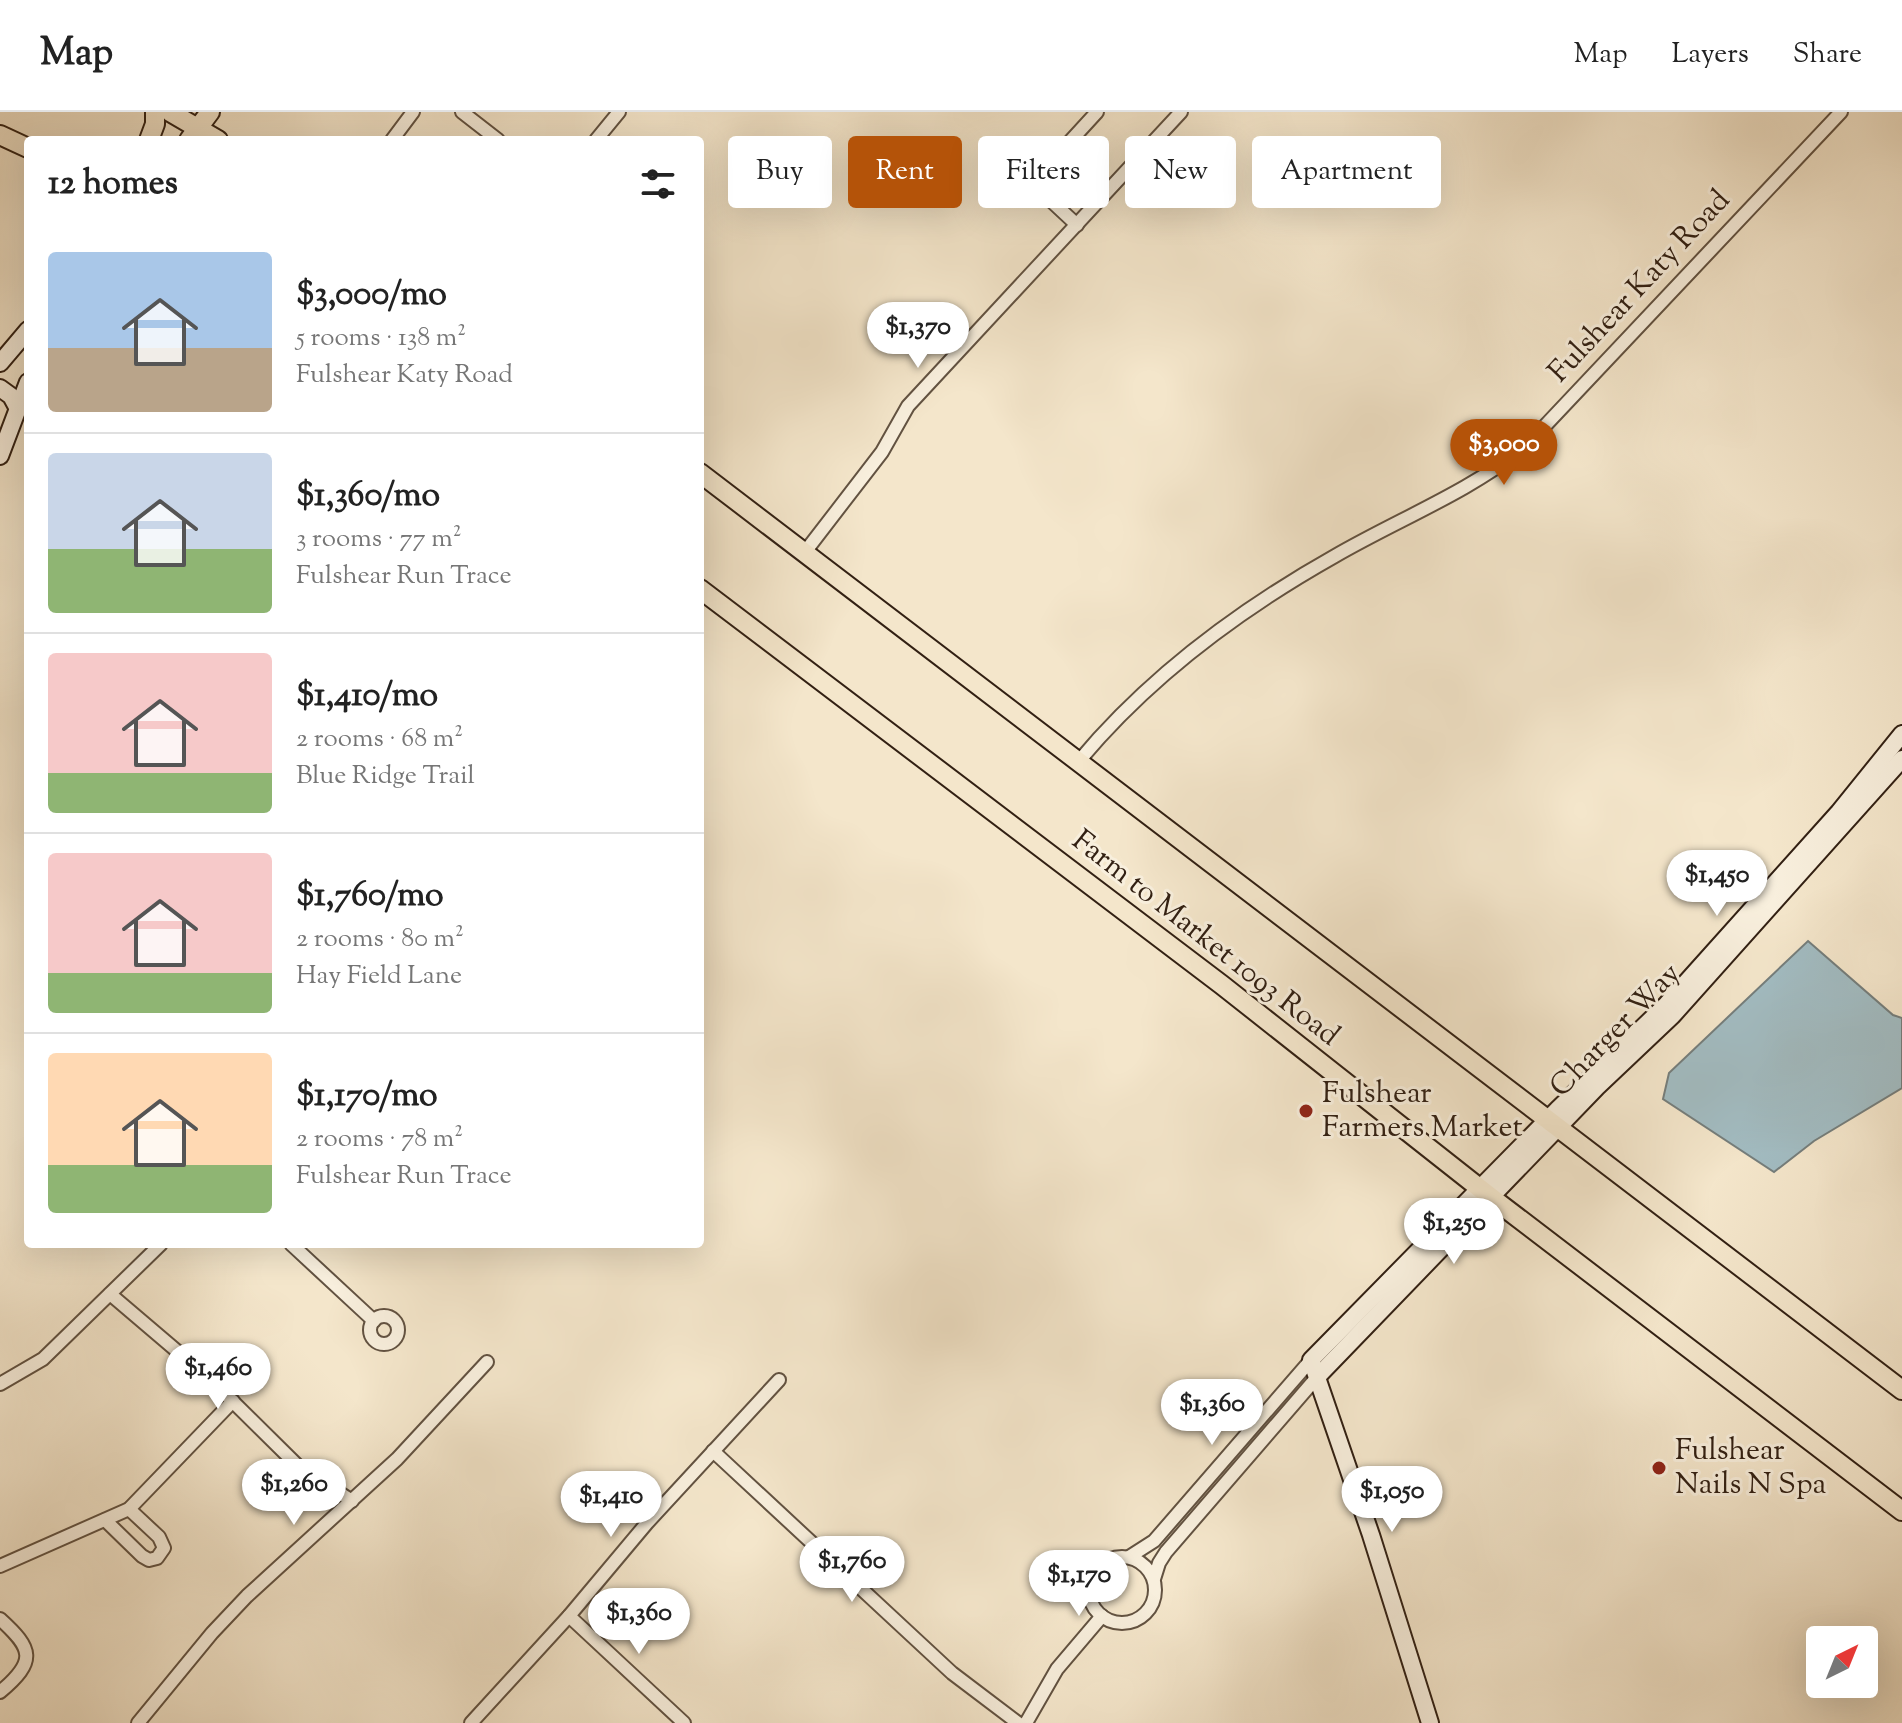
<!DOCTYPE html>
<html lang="en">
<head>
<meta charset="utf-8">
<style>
  body { margin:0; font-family:"Sorts Mill Goudy",serif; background:#f2f2f2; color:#222; height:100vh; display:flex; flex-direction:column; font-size:30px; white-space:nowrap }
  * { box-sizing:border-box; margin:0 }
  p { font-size:26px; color:#767676 }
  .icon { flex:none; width:44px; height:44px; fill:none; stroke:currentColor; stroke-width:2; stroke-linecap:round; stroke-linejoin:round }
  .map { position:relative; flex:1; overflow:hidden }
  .drawer { position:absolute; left:24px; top:24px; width:680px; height:1112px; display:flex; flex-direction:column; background:#fff; border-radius:8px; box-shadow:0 8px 32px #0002 }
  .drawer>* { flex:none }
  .banner { position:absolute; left:728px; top:24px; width:760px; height:72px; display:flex; gap:16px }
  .needle { width:52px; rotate:43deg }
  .controls { position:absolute; left:1806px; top:1514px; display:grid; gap:16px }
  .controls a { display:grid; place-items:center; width:72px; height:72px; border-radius:8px; background:#fff; box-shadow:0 8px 32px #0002; font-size:40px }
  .price { position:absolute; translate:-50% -68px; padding:0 18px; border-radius:28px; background:#fff; color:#222; font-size:26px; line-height:52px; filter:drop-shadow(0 2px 4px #0008) }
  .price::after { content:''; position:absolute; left:50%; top:48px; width:24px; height:18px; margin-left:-12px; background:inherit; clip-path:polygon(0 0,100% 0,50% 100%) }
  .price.current { background:#b45309; color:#fff }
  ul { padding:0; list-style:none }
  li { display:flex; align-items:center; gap:24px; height:200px; padding:0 24px }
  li+li { border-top:2px solid #e0e0e0 }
  li span { display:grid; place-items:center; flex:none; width:224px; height:160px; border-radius:8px; color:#555 }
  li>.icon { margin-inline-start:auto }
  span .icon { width:96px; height:96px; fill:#fffc; stroke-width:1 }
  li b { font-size:34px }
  h2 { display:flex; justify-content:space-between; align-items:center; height:96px; padding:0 24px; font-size:34px }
  .pill { padding:0 28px; border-radius:8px; background:#fff; box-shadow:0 8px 32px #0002; font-size:28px; line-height:72px }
  .pill.current { background:#b45309; color:#fff }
  header { display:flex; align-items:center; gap:48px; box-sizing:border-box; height:112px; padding:0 40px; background:#fff; border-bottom:2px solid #e0e0e0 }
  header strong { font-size:38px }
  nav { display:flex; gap:44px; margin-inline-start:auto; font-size:28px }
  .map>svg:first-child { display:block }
</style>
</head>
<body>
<header>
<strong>Map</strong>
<nav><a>Map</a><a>Layers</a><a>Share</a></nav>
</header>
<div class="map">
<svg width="1902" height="1611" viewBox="0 0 1902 1611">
  <rect width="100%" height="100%" fill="#f4e6cb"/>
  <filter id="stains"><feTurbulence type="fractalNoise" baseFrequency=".0025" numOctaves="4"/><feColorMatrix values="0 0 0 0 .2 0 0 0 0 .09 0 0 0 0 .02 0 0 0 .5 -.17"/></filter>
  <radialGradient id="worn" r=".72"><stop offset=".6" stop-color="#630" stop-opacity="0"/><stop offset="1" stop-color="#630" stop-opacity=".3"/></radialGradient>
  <polygon fill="#a2bcc2" stroke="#757e7c" stroke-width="2" points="1808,829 1893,903 1902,906 1902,976 1814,1029 1774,1060 1663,987 1669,961"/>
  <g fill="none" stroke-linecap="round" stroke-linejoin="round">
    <defs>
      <g id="street">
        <polyline points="462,0 498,28"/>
        <polyline points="392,28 413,0"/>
        <polyline points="596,28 619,0"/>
        <polyline points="1077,113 1032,71 1097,0"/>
        <polyline points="805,440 882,340 908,294 1181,0"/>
        <path d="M1079,649C1150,564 1239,498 1335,444C1399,407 1467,381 1525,335L1841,0"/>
        <polyline points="291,1132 374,1209"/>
        <polyline points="110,1182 211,1268 298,1354 352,1389"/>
        <circle cx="384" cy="1218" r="14"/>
        <polyline points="0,1272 43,1247 161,1132"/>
        <polyline points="713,1339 952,1561 1018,1611"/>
        <polyline points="105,1408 142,1444 149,1448 157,1446 164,1436 159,1425 129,1397"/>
        <circle cx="1122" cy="1478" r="33"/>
        <polyline points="1129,1445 1154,1429 1311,1248"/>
        <polyline points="0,1454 129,1397 233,1289"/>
        <polyline points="1154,1467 1159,1451 1166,1440 1318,1264"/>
        <polyline points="569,1504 684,1611"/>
        <path d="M0,1507C33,1537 37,1549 0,1580"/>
        <polyline points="138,1611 212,1521 247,1484 397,1347 487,1250"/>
        <polyline points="471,1611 569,1504 647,1411 779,1268"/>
        <polyline points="1026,1611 1057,1557 1102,1504"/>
      </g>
      <g id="secondary">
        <polyline points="0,251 28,218"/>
        <polyline points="0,276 11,284 17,295"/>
        <polyline points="0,344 28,270"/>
        <polyline points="1318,1264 1597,975 1672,904 1902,647"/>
        <polyline points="1430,1611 1371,1423 1311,1248 1557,998 1665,894 1839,700 1902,622"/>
      </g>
      <g id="primary">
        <polyline points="170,0 218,28"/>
        <polyline points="0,23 28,36"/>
        <polyline points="149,28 155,12 155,0"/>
        <polyline points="189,28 210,0"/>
        <polyline points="700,361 1902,1278"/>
        <polyline points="700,477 1222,873 1492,1086 1902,1399"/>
      </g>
    </defs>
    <use href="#street" stroke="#625241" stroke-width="16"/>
    <use href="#secondary" stroke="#322013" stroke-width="20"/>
    <use href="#primary" stroke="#322013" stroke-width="22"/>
    <use href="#street" stroke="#f8efdd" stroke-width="12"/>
    <use href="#secondary" stroke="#f8efdd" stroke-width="16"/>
    <use href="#primary" stroke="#f4e6cb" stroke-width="18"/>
  </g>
  <g fill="#8f2418" stroke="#f8efdd" stroke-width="3">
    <circle cx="1306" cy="999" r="8"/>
    <circle cx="1659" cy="1356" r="8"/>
  </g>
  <g text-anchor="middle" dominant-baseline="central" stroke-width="6" stroke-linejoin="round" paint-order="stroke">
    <g font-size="30" fill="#322013" stroke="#f8efdd">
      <text transform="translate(1640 175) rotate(-47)">Fulshear Katy Road</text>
      <text transform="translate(1205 827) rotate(38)">Farm to Market 1093 Road</text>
      <text transform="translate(1616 919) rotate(-46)">Charger Way</text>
    </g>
    <g font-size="30" fill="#322013" stroke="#f8efdd" text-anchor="start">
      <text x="1322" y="982">Fulshear<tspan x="1322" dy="34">Farmers Market</tspan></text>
      <text x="1675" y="1339">Fulshear<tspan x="1675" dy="34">Nails N Spa</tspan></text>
    </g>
  </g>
  <rect width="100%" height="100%" filter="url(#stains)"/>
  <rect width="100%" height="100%" fill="url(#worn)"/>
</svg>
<div class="controls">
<a><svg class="needle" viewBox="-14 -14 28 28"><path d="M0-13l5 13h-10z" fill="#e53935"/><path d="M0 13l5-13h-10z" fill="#767676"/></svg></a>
</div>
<b class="price" style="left:918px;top:258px">$1,370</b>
<b class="price current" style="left:1504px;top:375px">$3,000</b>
<b class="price" style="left:1717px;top:806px">$1,450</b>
<b class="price" style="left:1454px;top:1154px">$1,250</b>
<b class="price" style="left:218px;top:1299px">$1,460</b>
<b class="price" style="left:1212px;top:1335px">$1,360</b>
<b class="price" style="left:294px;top:1415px">$1,260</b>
<b class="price" style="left:1392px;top:1422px">$1,050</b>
<b class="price" style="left:611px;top:1427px">$1,410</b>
<b class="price" style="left:852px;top:1492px">$1,760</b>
<b class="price" style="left:1079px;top:1506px">$1,170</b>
<b class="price" style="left:639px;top:1544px">$1,360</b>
<div class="banner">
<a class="pill">Buy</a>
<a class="pill current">Rent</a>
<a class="pill">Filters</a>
<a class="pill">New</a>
<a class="pill">Apartment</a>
</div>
<section class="drawer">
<h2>12 homes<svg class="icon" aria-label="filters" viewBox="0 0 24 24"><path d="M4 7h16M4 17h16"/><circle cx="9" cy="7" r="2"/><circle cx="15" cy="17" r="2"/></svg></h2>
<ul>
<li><span style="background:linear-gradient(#a9c7e8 60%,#b9a48a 0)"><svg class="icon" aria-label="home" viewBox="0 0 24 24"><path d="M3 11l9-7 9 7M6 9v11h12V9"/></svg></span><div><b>$3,000/mo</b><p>5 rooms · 138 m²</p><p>Fulshear Katy Road</p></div></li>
<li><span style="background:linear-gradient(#c9d6e8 60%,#8fb573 0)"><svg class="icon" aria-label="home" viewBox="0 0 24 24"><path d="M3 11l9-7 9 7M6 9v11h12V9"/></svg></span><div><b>$1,360/mo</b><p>3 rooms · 77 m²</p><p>Fulshear Run Trace</p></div></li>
<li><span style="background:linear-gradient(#f6c9c9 75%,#8fb573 0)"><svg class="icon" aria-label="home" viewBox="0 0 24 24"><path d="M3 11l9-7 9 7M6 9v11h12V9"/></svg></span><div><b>$1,410/mo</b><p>2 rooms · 68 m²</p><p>Blue Ridge Trail</p></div></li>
<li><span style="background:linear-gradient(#f6c9c9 75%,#8fb573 0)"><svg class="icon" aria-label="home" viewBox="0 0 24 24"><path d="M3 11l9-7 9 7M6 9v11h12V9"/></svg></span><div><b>$1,760/mo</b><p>2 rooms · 80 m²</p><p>Hay Field Lane</p></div></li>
<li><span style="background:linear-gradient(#ffd9b3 70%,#8fb573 0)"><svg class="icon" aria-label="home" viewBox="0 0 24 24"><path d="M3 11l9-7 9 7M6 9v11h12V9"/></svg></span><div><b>$1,170/mo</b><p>2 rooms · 78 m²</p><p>Fulshear Run Trace</p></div></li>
</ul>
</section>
</div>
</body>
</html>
